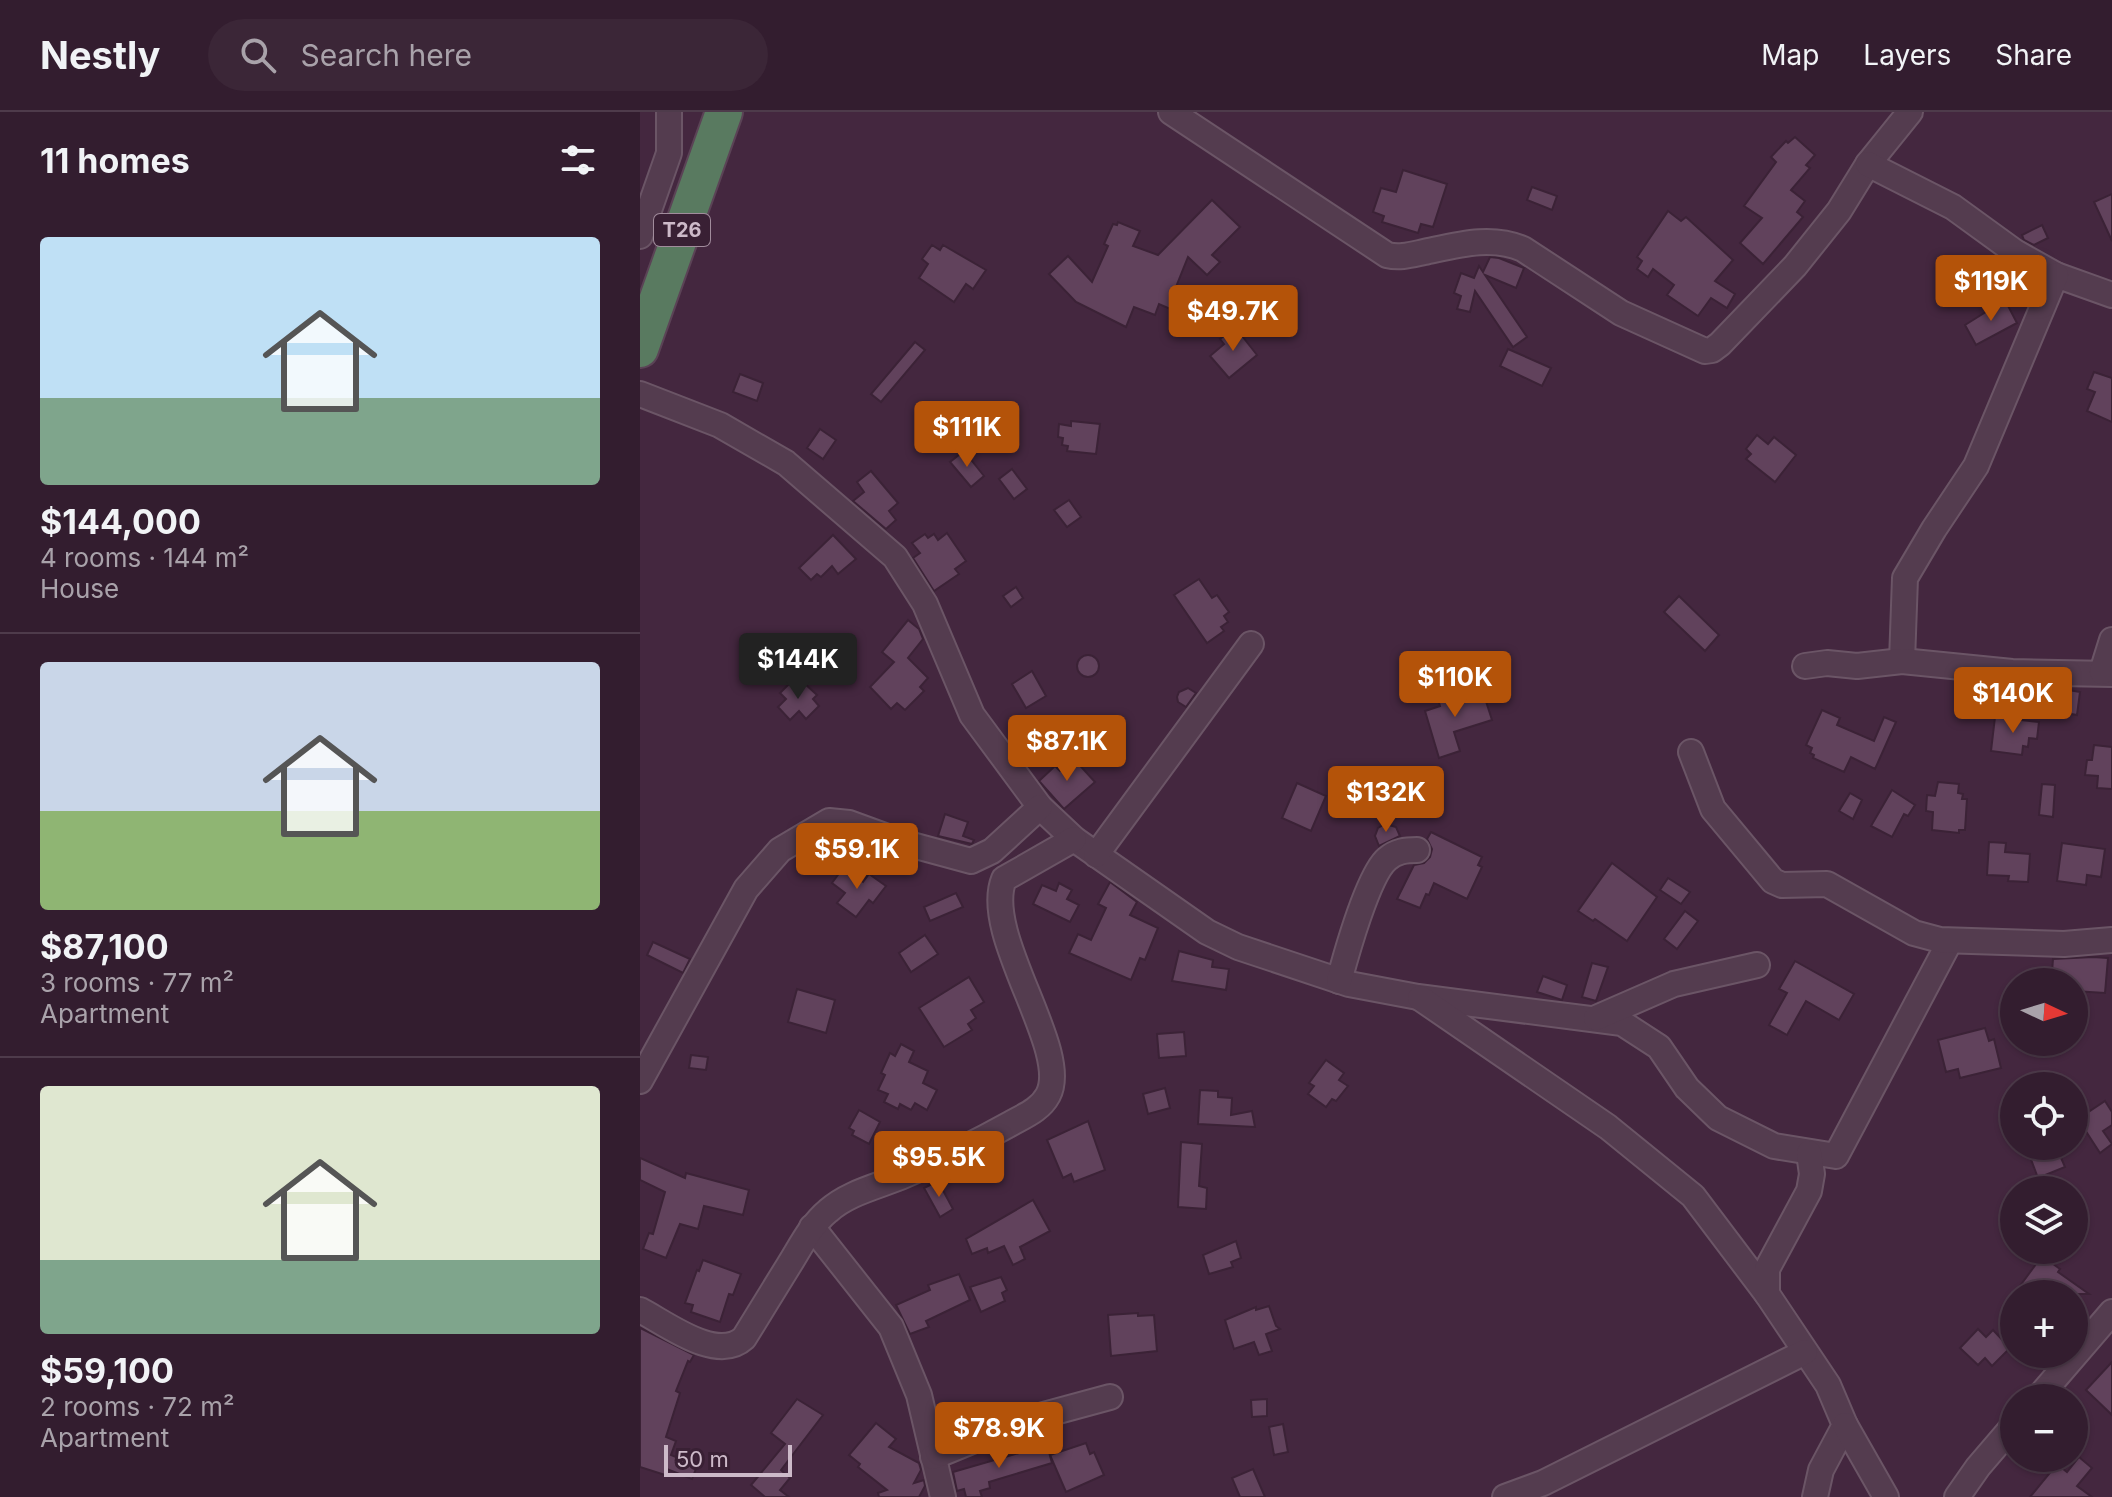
<!DOCTYPE html>
<html lang="en">
<head>
<meta charset="utf-8">
<style>
  body { margin:0; font-family:Inter,sans-serif; background:#3b2637; color:#f1f3f6; height:100vh; display:flex; flex-direction:column; font-size:30px; white-space:nowrap }
  * { box-sizing:border-box; margin:0 }
  p { font-size:26px; color:#a9a2aa }
  .icon { flex:none; width:44px; height:44px; fill:none; stroke:currentColor; stroke-width:2; stroke-linecap:round; stroke-linejoin:round }
  .map { position:relative; flex:1; overflow:hidden }
  .drawer { display:flex; flex-direction:column; background:#331d2f; width:640px }
  .drawer>* { flex:none }
  .needle { width:52px; rotate:94deg }
  .tools { position:absolute; left:1360px; top:856px; display:grid; gap:16px }
  .tools a { display:grid; place-items:center; width:88px; height:88px; border-radius:50%; background:#331d2f; box-shadow:0 2px 6px #0004,0 0 0 2px #4e3b4b; font-size:40px }
  .scale { position:absolute; left:24px; bottom:20px; width:128px; box-sizing:border-box; padding-left:8px; border:4px solid #cdbac9; border-top:0; font-size:22px; line-height:28px; white-space:nowrap; color:#cdbac9; -webkit-text-stroke:6px #392034; paint-order:stroke }
  .price { position:absolute; translate:-50% -68px; padding:0 18px; border-radius:8px; background:#b45309; color:#fff; font-size:26px; line-height:52px; filter:drop-shadow(0 2px 4px #0008) }
  .price::after { content:''; position:absolute; left:50%; top:48px; width:24px; height:18px; margin-left:-12px; background:inherit; clip-path:polygon(0 0,100% 0,50% 100%) }
  .price.on { background:#222; color:#fff }
  ul { padding:0; list-style:none }
  li { display:grid; align-content:center; gap:16px; height:424px; padding:0 40px }
  li+li { border-top:2px solid #4e3b4b }
  li span { display:grid; place-items:center; height:248px; border-radius:8px; color:#555 }
  li>.icon { margin-inline-start:auto }
  span .icon { width:144px; height:144px; fill:#fffc; stroke-width:1 }
  li b { font-size:34px }
  h2 { display:flex; justify-content:space-between; align-items:center; height:96px; padding:0 40px; font-size:34px }
  header { display:flex; align-items:center; gap:48px; box-sizing:border-box; height:112px; padding:0 40px; background:#331d2f; border-bottom:2px solid #4e3b4b }
  header strong { font-size:38px }
  nav { display:flex; gap:44px; margin-inline-start:auto; font-size:28px }
  .search { width:560px; height:72px; background:#3b2637; display:flex; align-items:center; gap:20px; box-sizing:border-box; padding:0 28px; border-radius:44px; color:#a9a2aa; font-size:30px }
  main { display:flex; flex:1; min-height:0 }
  .map>svg:first-child { display:block }
</style>
</head>
<body>
<header>
<strong>Nestly</strong>
<div class="search"><svg class="icon" aria-label="search" viewBox="0 0 24 24"><circle cx="10" cy="10" r="6"/><path d="M15 15l6 6"/></svg>Search here</div>
<nav><a>Map</a><a>Layers</a><a>Share</a></nav>
</header>
<main>
<section class="drawer">
<h2>11 homes<svg class="icon" aria-label="filters" viewBox="0 0 24 24"><path d="M4 7h16M4 17h16"/><circle cx="9" cy="7" r="2"/><circle cx="15" cy="17" r="2"/></svg></h2>
<ul>
<li><span style="background:linear-gradient(#bfe0f5 65%,#7fa58c 0)"><svg class="icon" aria-label="home" viewBox="0 0 24 24"><path d="M3 11l9-7 9 7M6 9v11h12V9"/></svg></span><div><b>$144,000</b><p>4 rooms · 144 m²</p><p>House</p></div></li>
<li><span style="background:linear-gradient(#c9d6e8 60%,#8fb573 0)"><svg class="icon" aria-label="home" viewBox="0 0 24 24"><path d="M3 11l9-7 9 7M6 9v11h12V9"/></svg></span><div><b>$87,100</b><p>3 rooms · 77 m²</p><p>Apartment</p></div></li>
<li><span style="background:linear-gradient(#dfe7d0 70%,#7fa58c 0)"><svg class="icon" aria-label="home" viewBox="0 0 24 24"><path d="M3 11l9-7 9 7M6 9v11h12V9"/></svg></span><div><b>$59,100</b><p>2 rooms · 72 m²</p><p>Apartment</p></div></li>
</ul>
</section>
<div class="map">
<svg width="1472" height="1385" viewBox="0 0 1472 1385">
  <rect width="100%" height="100%" fill="#44273f"/>
  <g fill="#61425c" stroke="#3b2236" stroke-width="2">
    <polygon points="1155,25 1175,43 1166,53 1170,56 1151,78 1165,89 1157,100 1163,105 1123,152 1100,131 1122,106 1104,94 1136,50 1131,45 1146,29 1148,31"/>
    <polygon points="763,58 807,72 793,115 781,112 778,121 742,110 744,104 733,100 741,76 756,80"/>
    <polygon points="892,75 917,84 912,98 887,88"/>
    <polygon points="1472,82 1472,129 1454,90"/>
    <polygon points="572,88 600,115 572,143 580,150 567,163 548,145 534,180 541,183 535,199 519,192 515,203 494,195 486,215 436,190 409,162 428,144 452,170 468,134 464,132 473,112 477,113 478,110 500,119 493,134 518,143"/>
    <polygon points="1028,99 1041,109 1046,105 1093,148 1075,169 1095,182 1087,196 1071,186 1058,204 1027,183 1034,173 1013,157 1008,165 997,157 1002,149 997,145"/>
    <polygon points="1402,113 1408,126 1394,133 1384,128 1382,123"/>
    <polygon points="292,133 300,138 303,133 346,158 333,177 326,172 314,190 279,166 288,152 282,147"/>
    <polygon points="850,145 859,146 884,156 876,176 845,163 887,225 873,235 835,179 830,200 817,197 821,184 814,181 821,161 834,166 839,154 843,160"/>
    <polygon points="1365,188 1377,211 1336,233 1325,213"/>
    <polygon points="595,215 617,243 589,266 570,244 584,232 580,227"/>
    <polygon points="275,230 285,238 241,290 231,282"/>
    <polygon points="868,237 911,256 902,274 860,254"/>
    <polygon points="1454,260 1472,266 1472,310 1447,299 1455,280 1447,277"/>
    <polygon points="100,262 123,271 117,289 93,280"/>
    <polygon points="431,309 460,312 456,342 427,339 428,334 422,333 423,326 418,325 419,312 431,314"/>
    <polygon points="180,317 196,328 183,347 167,336"/>
    <polygon points="1117,323 1128,332 1134,325 1156,343 1135,370 1106,347 1111,342 1106,337"/>
    <polygon points="324,339 344,364 331,375 310,350"/>
    <polygon points="372,357 387,377 374,387 359,367"/>
    <polygon points="231,359 258,391 249,399 256,408 246,417 213,389 224,380 217,370"/>
    <polygon points="429,388 441,405 427,415 414,398"/>
    <polygon points="307,421 326,449 315,457 319,462 294,479 273,446 280,441 272,431 285,422 288,426 294,422 298,428"/>
    <polygon points="193,423 216,447 198,462 192,454 181,465 177,462 171,468 159,456"/>
    <polygon points="559,467 572,486 577,483 589,500 584,504 588,510 581,515 584,519 567,531 534,483"/>
    <polygon points="376,475 383,486 371,495 363,484"/>
    <polygon points="1039,484 1079,523 1065,539 1024,500"/>
    <polygon points="268,508 279,517 283,527 268,546 288,566 280,575 284,579 265,598 257,591 251,597 230,575 254,550 242,540"/>
    <circle cx="448" cy="554" r="11"/>
    <polygon points="392,559 406,584 386,596 372,572"/>
    <polygon points="153,568 160,575 164,571 177,583 173,587 179,594 166,607 159,599 150,608 138,595 146,587 140,581"/>
    <polygon points="548,576 556,581 546,595 538,590 537,585 539,580"/>
    <polygon points="1423,577 1440,580 1437,603 1420,600"/>
    <polygon points="817,578 820,587 843,580 852,608 814,620 820,639 799,646 785,599 800,594 797,584"/>
    <polygon points="1182,598 1200,606 1197,613 1234,629 1244,605 1256,610 1235,657 1211,645 1204,660 1173,646 1174,643 1170,641 1172,636 1166,633"/>
    <polygon points="1355,605 1399,610 1397,627 1389,626 1388,635 1383,634 1382,643 1351,639"/>
    <polygon points="1454,633 1472,635 1472,677 1457,676 1458,664 1445,663 1447,648 1452,648"/>
    <polygon points="434,647 455,670 424,697 399,669 415,654 420,659"/>
    <polygon points="1298,670 1319,672 1318,681 1323,682 1322,687 1327,687 1325,718 1319,718 1319,721 1292,718 1293,700 1286,699 1287,683 1295,684"/>
    <polygon points="657,671 686,684 671,719 642,706"/>
    <polygon points="1402,672 1415,673 1413,705 1399,703"/>
    <polygon points="1252,678 1275,693 1268,704 1264,702 1252,725 1231,714"/>
    <polygon points="1210,681 1222,688 1213,707 1199,699"/>
    <polygon points="305,702 328,710 323,724 334,728 332,732 298,724"/>
    <polygon points="745,712 756,715 760,724 739,734 735,724 738,716"/>
    <polygon points="791,720 842,745 838,753 842,755 827,787 794,771 789,783 786,782 780,796 757,787 774,753 784,751 790,745 792,737 787,727"/>
    <polygon points="1349,730 1366,731 1365,740 1390,742 1388,770 1368,769 1369,764 1347,763"/>
    <polygon points="1422,731 1465,737 1461,765 1447,763 1446,773 1417,769"/>
    <polygon points="972,751 1017,785 987,829 955,807 953,809 938,799"/>
    <polygon points="203,756 223,770 229,762 246,774 233,791 229,788 216,805 197,791 205,781 192,771"/>
    <polygon points="1028,766 1050,780 1041,792 1020,778"/>
    <polygon points="470,770 497,790 490,803 518,816 505,848 500,846 491,868 429,841 438,822 451,828 466,796 458,792"/>
    <polygon points="419,771 432,778 427,787 439,793 430,810 393,792 402,773 416,779"/>
    <polygon points="316,781 323,795 290,809 284,795"/>
    <polygon points="1045,799 1058,809 1037,837 1024,827"/>
    <polygon points="285,823 298,842 271,860 259,841"/>
    <polygon points="13,830 50,847 43,861 7,843"/>
    <polygon points="539,839 573,848 572,855 589,857 586,878 532,869"/>
    <polygon points="1453,845 1468,846 1465,881 1434,879 1434,870 1419,870 1420,861 1412,860 1413,847"/>
    <polygon points="1155,849 1214,882 1199,908 1166,889 1147,923 1129,913 1147,881 1139,877"/>
    <polygon points="952,851 968,855 956,889 942,885"/>
    <polygon points="903,864 927,873 922,888 897,880"/>
    <polygon points="329,865 344,890 331,898 336,906 328,912 332,918 304,935 279,896"/>
    <polygon points="157,877 195,888 186,921 148,910"/>
    <polygon points="1345,916 1349,929 1354,927 1361,956 1320,966 1318,957 1306,960 1298,928"/>
    <polygon points="544,920 546,944 519,946 517,922"/>
    <polygon points="261,932 274,939 269,950 288,959 283,971 297,978 287,998 275,991 271,998 260,992 258,997 244,990 248,982 238,978 245,963 241,961 250,941 255,944"/>
    <polygon points="51,943 68,945 66,958 49,956"/>
    <polygon points="686,948 704,961 699,968 708,974 696,989 692,987 686,995 668,982 674,974 669,971"/>
    <polygon points="525,976 530,996 508,1002 503,982"/>
    <polygon points="560,978 578,979 578,985 592,986 591,1003 612,999 615,1015 558,1012"/>
    <polygon points="1465,989 1472,1000 1472,1013 1463,1019 1472,1032 1460,1041 1438,1007"/>
    <polygon points="219,998 240,1010 229,1032 212,1023 214,1019 209,1016"/>
    <polygon points="448,1009 465,1058 434,1070 431,1062 423,1066 407,1028"/>
    <polygon points="541,1030 562,1032 559,1074 567,1076 566,1097 538,1095"/>
    <polygon points="1386,1034 1416,1034 1425,1055 1398,1066"/>
    <polygon points="255,1038 256,1050 241,1055 239,1042"/>
    <polygon points="0,1046 45,1066 46,1061 109,1078 103,1103 64,1094 58,1117 40,1112 26,1146 3,1137 9,1121 13,1122 25,1080 0,1068"/>
    <polygon points="298,1069 313,1097 300,1105 284,1076"/>
    <polygon points="393,1088 410,1119 380,1135 385,1147 373,1153 364,1134 348,1141 347,1136 332,1142 326,1127"/>
    <polygon points="596,1129 601,1146 591,1150 593,1155 569,1162 563,1143"/>
    <polygon points="1402,1144 1420,1157 1418,1160 1449,1182 1374,1182"/>
    <polygon points="63,1148 101,1162 93,1183 89,1182 80,1210 51,1200 53,1193 45,1191 57,1158 59,1159"/>
    <polygon points="319,1162 330,1188 286,1209 289,1215 270,1222 256,1193 290,1178 288,1173"/>
    <polygon points="361,1165 367,1178 362,1181 365,1189 341,1200 330,1175"/>
    <polygon points="629,1194 636,1214 640,1217 626,1222 632,1239 619,1243 614,1230 594,1237 585,1208 616,1195 616,1198"/>
    <polygon points="498,1201 498,1204 514,1203 517,1239 471,1244 468,1203"/>
    <polygon points="0,1216 54,1243 50,1250 48,1249 36,1279 40,1281 26,1325 36,1329 31,1343 57,1354 52,1367 27,1357 25,1363 0,1355"/>
    <polygon points="1338,1217 1346,1225 1353,1218 1370,1236 1352,1254 1345,1246 1338,1253 1320,1236"/>
    <polygon points="1472,1250 1472,1303 1446,1278"/>
    <polygon points="157,1287 183,1303 141,1358 150,1366 140,1378 149,1385 125,1385 111,1373 145,1332 131,1321"/>
    <polygon points="627,1287 627,1304 612,1305 611,1288"/>
    <polygon points="236,1311 256,1327 249,1335 279,1351 281,1358 274,1371 284,1368 285,1374 279,1385 239,1385 238,1381 247,1378 218,1355 220,1352 209,1343"/>
    <polygon points="643,1312 648,1340 634,1343 629,1315"/>
    <polygon points="446,1331 450,1342 454,1340 464,1363 426,1380 410,1343"/>
    <polygon points="407,1333 412,1351 349,1370 350,1376 340,1379 342,1385 326,1385 324,1377 317,1379 313,1360"/>
    <polygon points="1439,1345 1452,1356 1437,1374 1452,1385 1390,1385 1417,1352 1427,1360"/>
    <polygon points="613,1357 625,1385 600,1385 592,1366"/>
  </g>
  <g fill="none" stroke-linecap="round" stroke-linejoin="round">
    <defs>
      <g id="minor">
        <path d="M531,0L747,143C760,146 770,143 784,140C817,133 851,123 883,137L981,201L1065,239L1072,238L1080,232L1155,154L1199,99L1228,52L1270,0"/>
        <polyline points="1228,52 1313,95 1375,140 1416,163 1472,183"/>
        <polyline points="0,124 29,41 29,0"/>
        <polyline points="0,282 80,313 146,351 255,445 285,492 332,603 400,695 434,727 567,820 598,835 709,872 778,885 982,911 1019,935 1047,976 1078,1006 1134,1034 1196,1044 1310,829"/>
        <polyline points="1262,549 1265,466 1294,417 1336,354 1416,163"/>
        <polyline points="1165,554 1187,551 1217,554 1262,549 1372,560 1472,562"/>
        <polyline points="1462,560 1472,528"/>
        <polyline points="1051,640 1073,697 1133,769 1142,773 1187,772 1274,821 1300,828 1424,832 1472,828"/>
        <polyline points="456,743 611,532"/>
        <path d="M699,869C706,843 728,763 747,747C756,739 766,738 777,738"/>
        <polyline points="780,886 968,1015 1053,1084 1127,1182"/>
        <polyline points="956,906 1034,872 1117,853"/>
        <polyline points="0,969 106,777 140,738 189,709 209,711 261,730 331,749 352,739 400,695"/>
        <polyline points="1169,1041 1172,1062 1169,1079 1127,1157 1127,1182 1188,1273 1205,1313 1181,1358 1175,1385"/>
        <polyline points="172,1115 251,1215 279,1283 303,1385"/>
        <path d="M0,1198C27,1212 77,1251 104,1226C119,1202 134,1177 149,1153C161,1134 171,1113 188,1099C209,1080 240,1074 265,1063C301,1048 336,1031 370,1012C384,1004 400,998 408,983C432,938 341,823 364,767L434,727"/>
        <polyline points="1398,1286 1472,1200"/>
        <polyline points="1205,1313 1246,1385"/>
        <polyline points="293,1345 378,1310 470,1285"/>
        <polyline points="865,1385 903,1371 1165,1240"/>
        <polyline points="1317,1385 1338,1355 1374,1313"/>
      </g>
      <polyline id="highway" points="0,237 84,0"/>
    </defs>
    <use href="#minor" stroke="#6b5566" stroke-width="28"/>
    <use href="#highway" stroke="#5b4356" stroke-width="40"/>
    <use href="#minor" stroke="#543c4f" stroke-width="24"/>
    <use href="#highway" stroke="#597a60" stroke-width="36"/>
  </g>
  <g text-anchor="middle" dominant-baseline="central" stroke-width="8" stroke-linejoin="round" paint-order="stroke">
    <rect fill="#392034" stroke="#a18c9c" stroke-width="2" x="14" y="102" width="56" height="32" rx="6"/>
    <g font-size="20" font-weight="bold" fill="#cdbac9">
      <text x="42" y="118">T26</text>
    </g>
  </g>
</svg>
<div class="tools">
<a><svg class="needle" viewBox="-14 -14 28 28"><path d="M0-13l5 13h-10z" fill="#e53935"/><path d="M0 13l5-13h-10z" fill="#a9a2aa"/></svg></a>
<a><svg class="icon" aria-label="locate" viewBox="0 0 24 24"><circle cx="12" cy="12" r="6"/><path d="M12 2v4M12 18v4M2 12h4M18 12h4"/></svg></a>
<a><svg class="icon" aria-label="layers" viewBox="0 0 24 24"><path d="M12 4l9 5-9 5-9-5zM3 14l9 5 9-5"/></svg></a>
<a>+</a>
<a>−</a>
</div>
<div class="scale">50 m</div>
<b class="price" style="left:1351px;top:211px">$119K</b>
<b class="price" style="left:593px;top:241px">$49.7K</b>
<b class="price" style="left:327px;top:357px">$111K</b>
<b class="price on" style="left:158px;top:589px">$144K</b>
<b class="price" style="left:815px;top:607px">$110K</b>
<b class="price" style="left:1373px;top:623px">$140K</b>
<b class="price" style="left:427px;top:671px">$87.1K</b>
<b class="price" style="left:746px;top:722px">$132K</b>
<b class="price" style="left:217px;top:779px">$59.1K</b>
<b class="price" style="left:299px;top:1087px">$95.5K</b>
<b class="price" style="left:359px;top:1358px">$78.9K</b>
</div>
</main>
</body>
</html>
